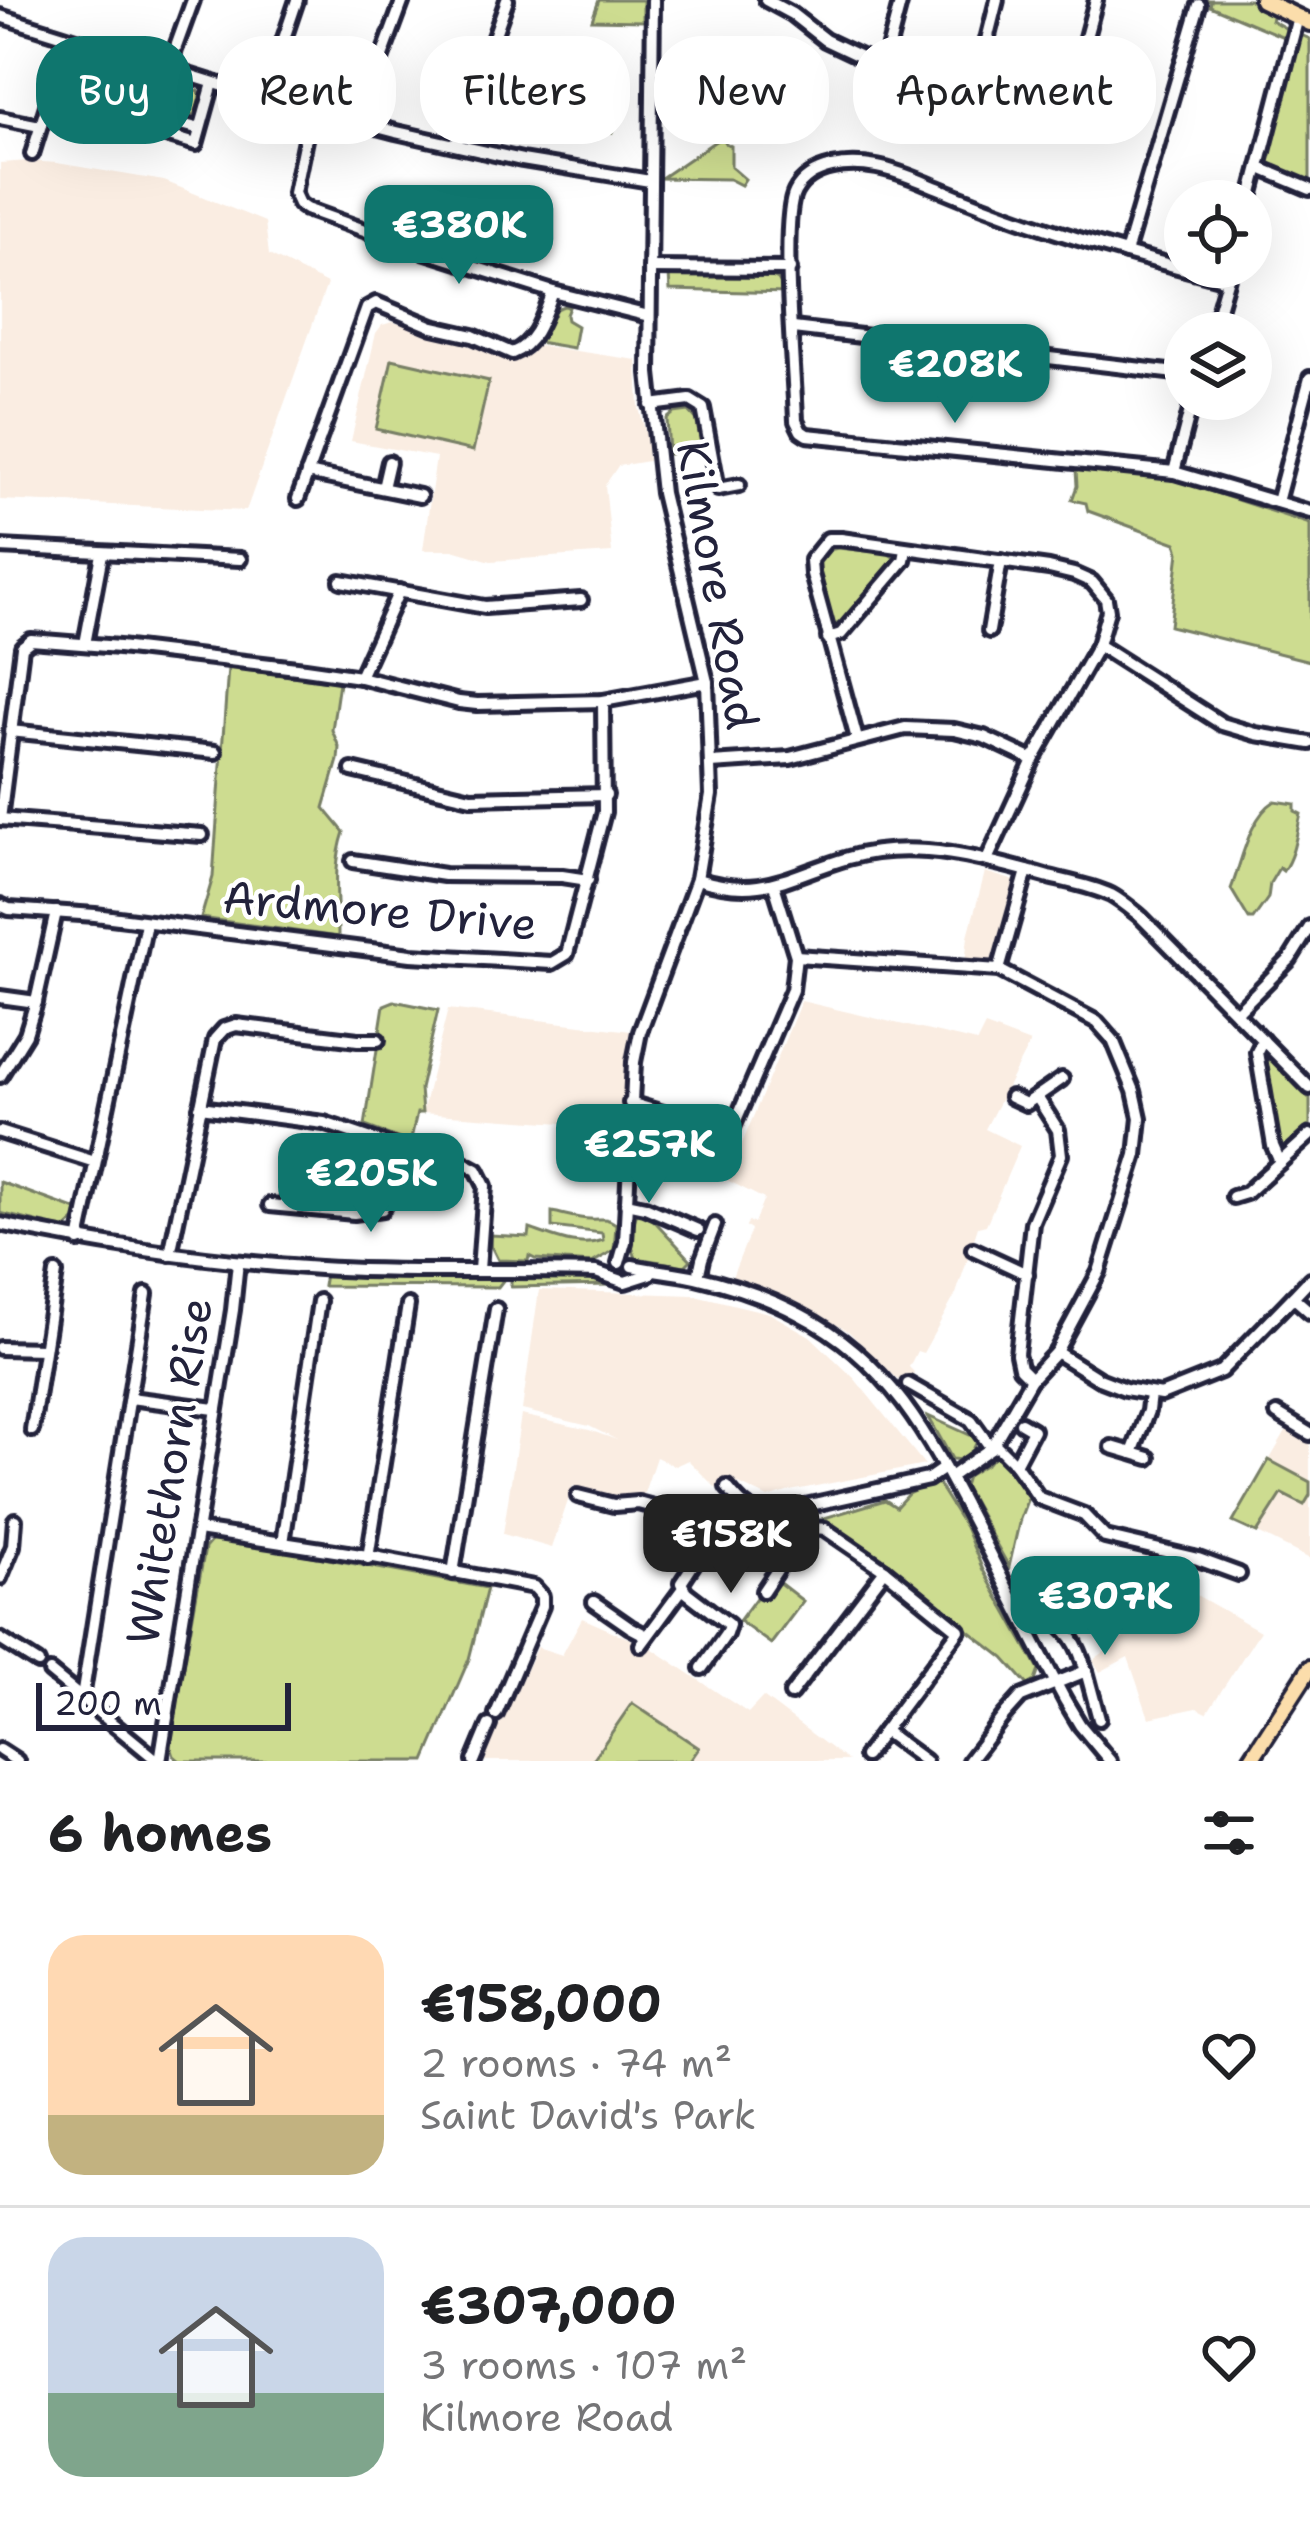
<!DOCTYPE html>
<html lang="en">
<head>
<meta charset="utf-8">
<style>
  body { margin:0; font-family:"Shantell Sans",sans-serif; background:#f6f6f6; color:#202124; height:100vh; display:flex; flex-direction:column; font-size:45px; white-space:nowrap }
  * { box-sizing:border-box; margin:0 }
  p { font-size:39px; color:#757577 }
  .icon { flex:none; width:66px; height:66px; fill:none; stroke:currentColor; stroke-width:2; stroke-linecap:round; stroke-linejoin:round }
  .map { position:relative; height:1761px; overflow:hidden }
  .details { display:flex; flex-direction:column; background:#fff; flex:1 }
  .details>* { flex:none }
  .banner { position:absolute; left:36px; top:36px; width:1239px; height:108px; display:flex; gap:24px }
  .buttons { position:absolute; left:1164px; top:180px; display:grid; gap:24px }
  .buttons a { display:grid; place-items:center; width:108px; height:108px; border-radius:50%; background:#fff; box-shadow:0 12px 48px #0002; font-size:60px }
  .scale { position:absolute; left:36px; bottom:30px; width:255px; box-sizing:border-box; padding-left:12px; border:6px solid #22223b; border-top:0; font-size:33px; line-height:42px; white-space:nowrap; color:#22223b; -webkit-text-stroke:9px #fff; paint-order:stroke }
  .price { position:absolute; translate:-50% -102px; padding:0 27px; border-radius:24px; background:#0f766e; color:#fff; font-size:39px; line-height:78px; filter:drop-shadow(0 3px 6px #0008) }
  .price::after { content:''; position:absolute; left:50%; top:72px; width:36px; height:27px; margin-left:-18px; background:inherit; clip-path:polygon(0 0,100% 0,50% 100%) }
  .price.active { background:#222; color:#fff }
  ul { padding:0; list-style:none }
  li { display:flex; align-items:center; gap:36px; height:300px; padding:0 48px }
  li+li { border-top:3px solid #e0e0e0 }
  li span { display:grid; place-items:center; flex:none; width:336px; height:240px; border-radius:36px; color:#555 }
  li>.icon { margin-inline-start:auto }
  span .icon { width:144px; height:144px; fill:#fffc; stroke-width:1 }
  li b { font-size:51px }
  h2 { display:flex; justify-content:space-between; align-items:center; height:144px; padding:0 48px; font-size:51px }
  .tag { padding:0 42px; border-radius:48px; background:#fff; box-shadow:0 12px 48px #0002; font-size:42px; line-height:108px }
  .tag.active { background:#0f766e; color:#fff }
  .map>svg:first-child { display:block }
</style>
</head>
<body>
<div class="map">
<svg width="1310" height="1761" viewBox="0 0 1310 1761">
  <rect width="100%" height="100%" fill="#fff"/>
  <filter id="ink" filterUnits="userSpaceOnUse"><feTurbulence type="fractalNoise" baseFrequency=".00833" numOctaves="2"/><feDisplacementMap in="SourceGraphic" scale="24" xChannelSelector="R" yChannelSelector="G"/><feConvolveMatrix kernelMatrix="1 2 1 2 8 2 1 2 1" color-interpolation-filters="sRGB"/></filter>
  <g filter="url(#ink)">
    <g fill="#faede2">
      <polygon points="287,46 320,58 315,72 322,76 312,104 277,92"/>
      <polygon points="29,161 57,163 164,181 265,222 269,255 327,284 246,511 0,500 0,163"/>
      <polygon points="393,322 518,361 535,345 637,360 639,408 646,435 648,461 618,466 605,485 612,553 491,561 453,550 423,550 436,457 351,441 376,333 382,325"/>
      <polygon points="985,872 1015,881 991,962 982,965 965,963 968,936"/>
      <polygon points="801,1001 977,1042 985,1026 1030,1043 985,1129 1020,1146 986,1225 978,1227 956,1294 923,1353 917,1351 909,1367 914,1372 907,1388 848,1331 802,1305 732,1277 751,1230 746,1227 748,1222 754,1223 764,1199 727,1180"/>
      <polygon points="448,1009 631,1031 619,1127 422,1113"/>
      <polygon points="539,1290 695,1295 769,1313 810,1336 854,1378 925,1465 790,1491 768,1498 735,1482 721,1493 688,1460 675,1466 656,1457 642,1499 614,1502 587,1495 588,1488 573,1486 552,1548 503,1534 521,1415 589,1430 617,1440 589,1426 522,1410"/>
      <polygon points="1287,1430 1310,1441 1310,1482 1270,1459"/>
      <polygon points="1282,1493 1303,1505 1310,1495 1310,1559 1258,1533"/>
      <polygon points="1069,1568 1106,1585 1163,1594 1191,1592 1260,1631 1207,1713 1197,1708 1149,1718 1128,1657 1100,1672 1093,1660 1124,1638 1100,1597 1066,1574"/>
      <polygon points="582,1618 653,1649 748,1713 763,1697 848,1761 482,1761 537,1647 562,1655"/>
    </g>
    <g fill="#cddc90" stroke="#787f66" stroke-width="3">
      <polygon points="599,0 643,0 643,21 592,20"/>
      <polygon points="1208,0 1249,0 1274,12 1271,20 1287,29 1286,38 1210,6 1211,2"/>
      <polygon points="1301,35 1310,39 1310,183 1269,164 1267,156"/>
      <polygon points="158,79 199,91 201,98 194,115 188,116 151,104"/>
      <polygon points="580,89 622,102 612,132 570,118"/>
      <polygon points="723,136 725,143 731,146 731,167 745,179 741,185 729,179 661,178"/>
      <polygon points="669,274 767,275 778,280 786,293 670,290"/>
      <polygon points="564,306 569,307 566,315 567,320 577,326 573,348 538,342 555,309"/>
      <polygon points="392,359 489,381 473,451 376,429"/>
      <polygon points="689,411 698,421 703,448 669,454 667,419 674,413"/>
      <polygon points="1076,470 1170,478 1310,524 1310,661 1170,626 1179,552 1176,543 1088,511 1086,503 1072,500 1077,486"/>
      <polygon points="838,548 887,553 895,558 890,569 843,621 834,625 818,576 817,565 829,550"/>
      <path d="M228,668L339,682L332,730L339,747L338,760L324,808L344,832C332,869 338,898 338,937L201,918L213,877Z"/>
      <path d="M1275,801L1295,804V811L1301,814C1296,834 1295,854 1283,871L1279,868L1270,883L1268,898L1253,919H1249L1231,889C1242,861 1249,817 1275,801Z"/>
      <polygon points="394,1001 438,1010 420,1089 422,1113 417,1113 410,1143 365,1126 384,1005"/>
      <polygon points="1263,1051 1310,1099 1310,1130 1288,1149 1277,1145"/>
      <polygon points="0,1182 77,1210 74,1221 65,1229 0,1213"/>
      <path d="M644,1210L691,1260L685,1266L636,1258C629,1244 632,1224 638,1211Z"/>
      <path d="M552,1212C564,1214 578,1219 590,1219C602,1220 604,1216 616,1224L614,1250L592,1263L535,1259L529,1256L528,1261L498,1260L491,1246V1235L529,1237L530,1229C554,1237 578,1249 603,1240L602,1233L552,1227Z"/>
      <polygon points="325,1274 503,1275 505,1278 498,1287 323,1286"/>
      <polygon points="511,1276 593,1276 611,1285 511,1287"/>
      <polygon points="928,1416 974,1437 977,1441 973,1450 963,1460 952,1459"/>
      <polygon points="995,1454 1000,1455 1029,1495 1020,1519 1009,1567 964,1486 967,1476 988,1463"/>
      <polygon points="1269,1460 1310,1482 1310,1495 1304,1505 1282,1494 1257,1533 1233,1522"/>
      <polygon points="936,1481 965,1527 983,1570 1039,1670 1035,1681 1028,1685 1004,1658 824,1518 885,1500 896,1507 908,1494"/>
      <polygon points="212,1540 225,1540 487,1588 469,1659 425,1761 180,1761 174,1756 170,1744 205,1548"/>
      <polygon points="777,1581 803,1601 771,1644 739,1621 761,1591 766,1594"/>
      <polygon points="632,1703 699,1748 690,1761 592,1761"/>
    </g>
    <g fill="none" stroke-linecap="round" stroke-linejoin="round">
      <defs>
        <g id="minor">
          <polyline points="766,0 792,14 825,40 861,57 1041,122 1059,118 1067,108 1096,0"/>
          <polyline points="0,16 240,91 396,132 522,160 650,181"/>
          <polyline points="884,65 901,0"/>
          <polyline points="168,69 193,0"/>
          <polyline points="973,96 997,0"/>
          <polyline points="264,98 297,0"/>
          <polyline points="311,110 294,193 299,204 306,209 420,250 553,292 649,316"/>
          <polyline points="0,118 40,126"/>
          <polyline points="358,122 403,0"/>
          <polyline points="200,129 156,117 150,119 149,126 152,131 196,144 213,83"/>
          <polyline points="456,145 507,0"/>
          <polyline points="32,154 68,38"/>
          <polyline points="1260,168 1310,189"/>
          <polyline points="1250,201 1298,17"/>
          <polyline points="1126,253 1199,5"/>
          <polyline points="650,268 790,269"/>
          <path d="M1227,280C1162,263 1096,246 1033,224C1001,213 969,201 938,188C918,180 899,171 877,167C850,162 810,164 795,192C780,220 795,380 796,421L801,431L807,435L1174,472L1310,512"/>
          <polyline points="793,328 1185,374"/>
          <polyline points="1212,333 1231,267"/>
          <polyline points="651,405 690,400 703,408 718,489 739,485"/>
          <polyline points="1174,472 1193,399"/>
          <polyline points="307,473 420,496"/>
          <polyline points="383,488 389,462"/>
          <path d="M298,499L367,308L376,303L433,327L473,336L512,353C536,344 544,315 553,292"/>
          <polyline points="1277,502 1310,378"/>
          <polyline points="0,547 240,559"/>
          <polyline points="341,581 485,607 581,600"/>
          <polyline points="989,631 1001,561"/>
          <polyline points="828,638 841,634 904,560 906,550"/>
          <polyline points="85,644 102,554"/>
          <polyline points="1098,645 1222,724 1256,734 1310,743"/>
          <polyline points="360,677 399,591"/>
          <polyline points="10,731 215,752"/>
          <polyline points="857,739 812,574 811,560 828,539 841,539 1049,568 1074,574 1092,582 1106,599 1108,611 1098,645 1033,760 987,860"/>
          <polyline points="711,763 790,758 905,728 954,730 984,737 1033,760"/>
          <polyline points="352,770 471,798 606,795"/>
          <polyline points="0,819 22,647 31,640 119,647 305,669 360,677 459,702 477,704 603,701 707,682"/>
          <polyline points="0,819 202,835"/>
          <polyline points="353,861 444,875 562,876 588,880"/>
          <path d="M697,879C763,900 789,875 848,858C914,839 986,859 1049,877C1069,882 1092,886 1111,895C1122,901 1131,909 1141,917L1310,1088"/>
          <polyline points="0,905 9,909 95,915 411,955 552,963 567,954 604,812 603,701"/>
          <polyline points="796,956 999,970 1097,1022 1113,1040 1134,1091 1140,1118 1136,1155 1099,1272 1056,1352 1031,1379 991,1448 950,1477"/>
          <polyline points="999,970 1027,871"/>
          <polyline points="0,997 36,1002"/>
          <polyline points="1236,1013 1290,959 1310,927"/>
          <polyline points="1263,1040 1257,1052 1273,1146 1280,1162"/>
          <polyline points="0,1076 26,1034 36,1002 56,912"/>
          <polyline points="1011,1097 1026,1104 1062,1079"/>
          <polyline points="630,1103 717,1129 729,1130 734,1125 792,990 796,956 774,885"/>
          <polyline points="200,1107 324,1123 407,1151 462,1162 477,1170 485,1186 479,1270"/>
          <polyline points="0,1132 95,1162"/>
          <polyline points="1233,1197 1246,1193 1310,1135"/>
          <polyline points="626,1203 645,1207 698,1230"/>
          <polyline points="270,1205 354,1213 382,1209 395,1186 407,1151"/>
          <path d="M0,1224C106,1246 212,1262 320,1268C412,1274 504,1269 596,1272L625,1282L650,1274"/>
          <polyline points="79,1241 146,923"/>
          <polyline points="973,1249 1027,1274"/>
          <polyline points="170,1254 215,1039 224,1029 236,1025 358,1040 378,1040"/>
          <polyline points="619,1263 625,1242 634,1062 640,1032 697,879 711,795 707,682 662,493 649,373 653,0"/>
          <path d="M632,1266C654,1271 674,1272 696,1277C731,1285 767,1297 799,1314C894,1362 934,1447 981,1537C1009,1592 1036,1646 1065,1700L1080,1725L1110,1761"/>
          <polyline points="698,1277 702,1259 715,1225"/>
          <polyline points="1293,1297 1310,1279"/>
          <polyline points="0,1348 44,1349"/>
          <polyline points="1056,1352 1099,1379 1125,1389 1161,1395 1221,1371 1293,1297 1310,1312"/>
          <polyline points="1031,1379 1020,1368 1017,1354 1032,1223 1061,1155 1058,1130 1037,1097"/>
          <polyline points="908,1384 971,1420 991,1448"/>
          <polyline points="130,1398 215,1409"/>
          <polyline points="1277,1414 1310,1434"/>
          <polyline points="32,1430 56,1273"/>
          <polyline points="994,1443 1015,1464 1039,1498 1084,1515 1105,1537 1198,1559 1239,1574"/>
          <polyline points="1112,1447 1149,1458"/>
          <polyline points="1132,1453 1148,1411 1150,1394"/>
          <polyline points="1015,1464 1033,1430 1021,1423"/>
          <path d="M727,1487C740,1503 748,1513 769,1514L928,1479L944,1468"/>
          <polyline points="578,1496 614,1505 638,1503 668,1511 689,1520 712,1536"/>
          <polyline points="726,1522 771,1555 777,1563 777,1570 763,1591"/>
          <polyline points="198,1530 374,1557 534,1587 542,1596 542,1606 496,1714"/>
          <polyline points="283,1543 319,1301"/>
          <path d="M794,1555C802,1542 807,1525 825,1529L885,1570L959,1630L865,1756"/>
          <polyline points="368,1558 408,1305"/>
          <polyline points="453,1573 496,1309"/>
          <polyline points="0,1578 13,1546 15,1520"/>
          <polyline points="594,1602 630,1627 647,1636"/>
          <path d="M1045,1613C1070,1632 1077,1641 1086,1671"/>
          <polyline points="0,1639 38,1663"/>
          <polyline points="641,1645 683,1588"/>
          <polyline points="702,1668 726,1634 729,1625 686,1592 681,1583 712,1536 742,1506"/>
          <polyline points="50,1672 158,1761"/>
          <polyline points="791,1694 885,1570"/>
          <polyline points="82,1698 146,1294"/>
          <polyline points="884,1731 925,1761"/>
          <polyline points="0,1750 17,1761"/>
          <polyline points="160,1761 233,1310 238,1262"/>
          <polyline points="474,1761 489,1725"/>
          <polyline points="969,1761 1003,1717 1021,1697 1086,1671 1099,1719"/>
        </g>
        <g id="major">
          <polyline points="1262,0 1310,23"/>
          <polyline points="1250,1761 1310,1668"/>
        </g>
      </defs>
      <use href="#minor" stroke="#22223b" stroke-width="20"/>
      <use href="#major" stroke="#22223b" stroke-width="22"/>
      <use href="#minor" stroke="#fff" stroke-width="10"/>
      <use href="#major" stroke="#fbddab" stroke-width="14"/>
    </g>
  </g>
  <g text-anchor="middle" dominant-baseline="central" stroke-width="9" stroke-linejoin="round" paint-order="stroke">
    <g font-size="45" fill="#22223b" stroke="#fff">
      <text transform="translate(718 585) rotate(80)">Kilmore Road</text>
      <text transform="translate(380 910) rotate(5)">Ardmore Drive</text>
      <text transform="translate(169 1471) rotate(-81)">Whitethorn Rise</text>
    </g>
  </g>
</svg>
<div class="buttons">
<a><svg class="icon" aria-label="locate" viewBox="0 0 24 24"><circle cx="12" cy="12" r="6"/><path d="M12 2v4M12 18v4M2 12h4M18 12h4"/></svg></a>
<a><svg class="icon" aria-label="layers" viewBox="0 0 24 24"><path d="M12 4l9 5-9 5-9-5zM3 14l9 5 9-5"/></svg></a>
</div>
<div class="scale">200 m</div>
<b class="price" style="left:459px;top:287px">€380K</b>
<b class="price" style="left:955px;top:426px">€208K</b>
<b class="price" style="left:649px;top:1206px">€257K</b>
<b class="price" style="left:371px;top:1235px">€205K</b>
<b class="price active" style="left:731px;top:1596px">€158K</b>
<b class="price" style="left:1105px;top:1658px">€307K</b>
<div class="banner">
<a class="tag active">Buy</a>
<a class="tag">Rent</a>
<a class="tag">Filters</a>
<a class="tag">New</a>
<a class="tag">Apartment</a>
</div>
</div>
<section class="details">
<h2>6 homes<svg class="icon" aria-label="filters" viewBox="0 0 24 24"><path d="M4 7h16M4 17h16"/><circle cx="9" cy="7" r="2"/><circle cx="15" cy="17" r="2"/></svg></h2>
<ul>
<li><span style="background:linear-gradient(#ffd9b3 75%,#c2b280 0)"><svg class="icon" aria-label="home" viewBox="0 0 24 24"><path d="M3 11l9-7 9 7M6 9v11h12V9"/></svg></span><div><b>€158,000</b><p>2 rooms · 74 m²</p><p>Saint David's Park</p></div><svg class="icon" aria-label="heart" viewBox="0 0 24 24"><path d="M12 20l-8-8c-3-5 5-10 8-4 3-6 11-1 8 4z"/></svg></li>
<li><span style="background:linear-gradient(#c9d6e8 65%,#7fa58c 0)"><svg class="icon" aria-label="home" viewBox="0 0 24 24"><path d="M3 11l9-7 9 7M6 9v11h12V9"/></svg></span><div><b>€307,000</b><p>3 rooms · 107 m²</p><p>Kilmore Road</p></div><svg class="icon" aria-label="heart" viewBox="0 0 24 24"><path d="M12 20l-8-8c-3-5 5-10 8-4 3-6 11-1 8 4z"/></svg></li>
</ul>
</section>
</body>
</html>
